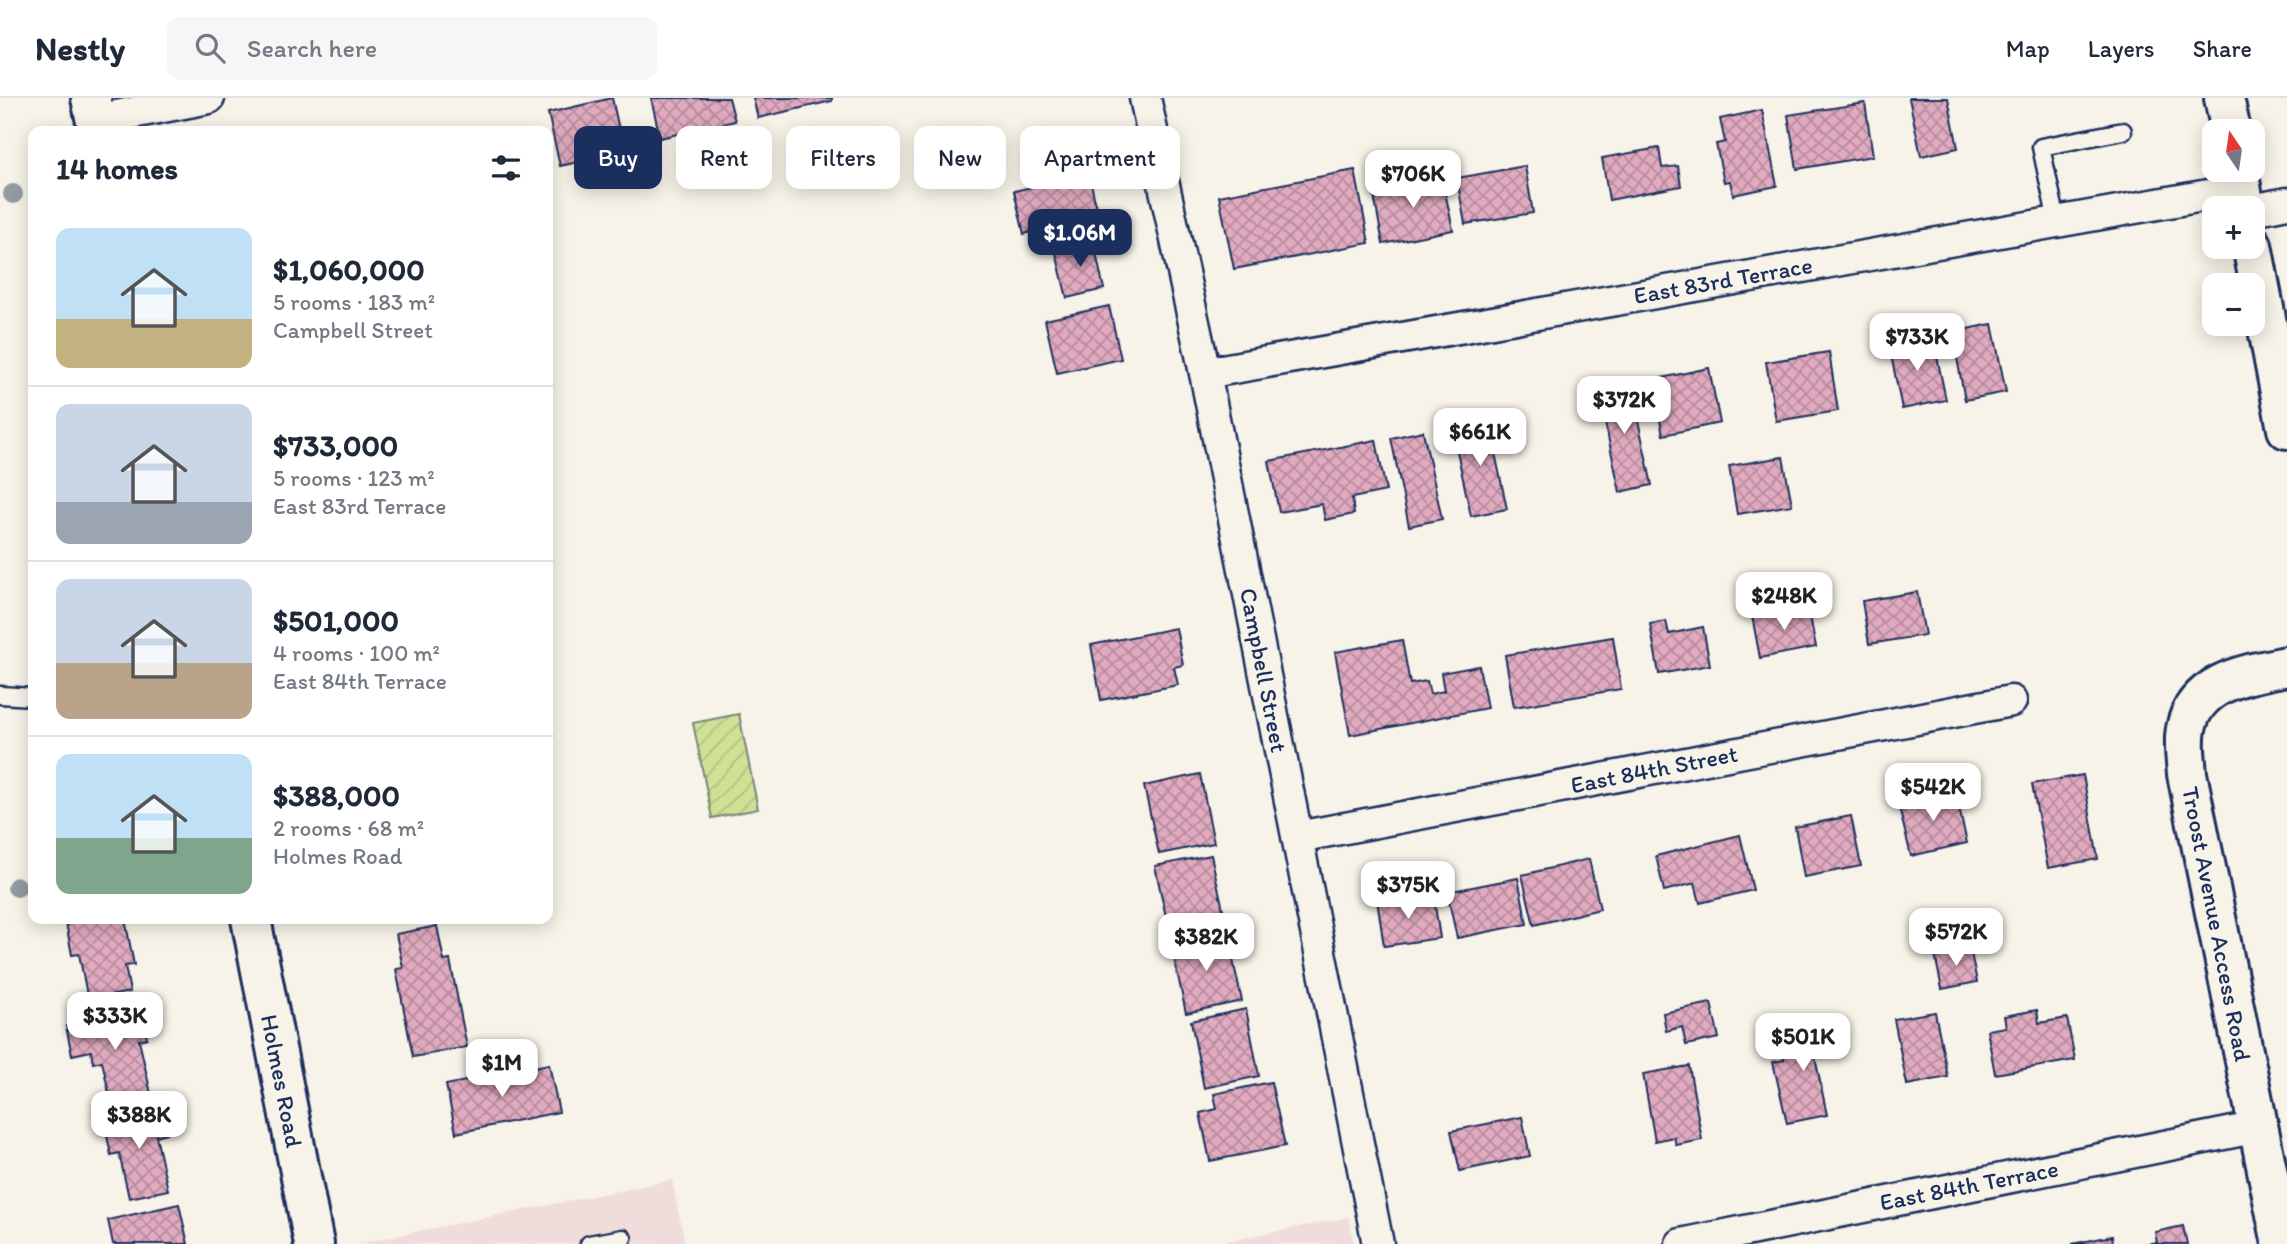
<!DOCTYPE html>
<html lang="en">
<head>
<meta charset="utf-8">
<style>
  body { margin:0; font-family:Itim,sans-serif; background:#f6f6f7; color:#1f2937; height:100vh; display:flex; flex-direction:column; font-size:26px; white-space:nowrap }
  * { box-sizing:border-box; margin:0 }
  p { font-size:23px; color:#747a83 }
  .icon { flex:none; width:38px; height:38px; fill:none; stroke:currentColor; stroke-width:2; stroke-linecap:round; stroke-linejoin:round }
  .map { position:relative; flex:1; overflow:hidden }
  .sheet { position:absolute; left:28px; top:28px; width:525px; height:798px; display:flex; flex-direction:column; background:#fff; border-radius:14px; box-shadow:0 4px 18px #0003 }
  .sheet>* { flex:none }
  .hud { position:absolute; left:574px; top:28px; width:665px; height:63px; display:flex; gap:14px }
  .needle { width:46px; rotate:347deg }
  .buttons { position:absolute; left:2202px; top:21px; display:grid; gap:14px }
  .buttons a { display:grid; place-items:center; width:63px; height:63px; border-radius:14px; background:#fff; box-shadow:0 4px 18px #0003; font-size:35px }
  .price { position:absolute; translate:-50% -60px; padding:0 16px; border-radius:14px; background:#fff; color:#222; font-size:23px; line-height:46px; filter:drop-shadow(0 2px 4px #0008) }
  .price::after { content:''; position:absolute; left:50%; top:42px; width:21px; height:16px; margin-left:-10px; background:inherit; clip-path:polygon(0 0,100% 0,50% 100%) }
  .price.active { background:#1b2f5e; color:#fff }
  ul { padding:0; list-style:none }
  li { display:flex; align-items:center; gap:21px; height:175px; padding:0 28px }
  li+li { border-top:2px solid #e0e1e3 }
  li span { display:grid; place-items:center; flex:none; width:196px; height:140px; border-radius:14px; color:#555 }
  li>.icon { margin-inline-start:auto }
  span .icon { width:84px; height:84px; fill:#fffc; stroke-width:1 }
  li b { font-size:30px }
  h2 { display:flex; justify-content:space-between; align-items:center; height:84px; padding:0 28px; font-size:30px }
  .tag { padding:0 24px; border-radius:14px; background:#fff; box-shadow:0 4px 18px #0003; font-size:24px; line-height:63px }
  .tag.active { background:#1b2f5e; color:#fff }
  header { display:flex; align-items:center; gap:42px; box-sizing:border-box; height:98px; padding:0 35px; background:#fff; border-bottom:2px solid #e0e1e3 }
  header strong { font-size:33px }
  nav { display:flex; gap:38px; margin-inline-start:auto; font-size:24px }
  .search { width:490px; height:63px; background:#f6f6f7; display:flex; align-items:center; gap:18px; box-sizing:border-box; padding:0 24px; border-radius:14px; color:#747a83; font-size:26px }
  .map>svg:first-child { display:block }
</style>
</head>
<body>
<header>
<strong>Nestly</strong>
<div class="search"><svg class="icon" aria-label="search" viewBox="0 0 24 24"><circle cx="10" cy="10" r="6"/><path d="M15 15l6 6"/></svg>Search here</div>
<nav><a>Map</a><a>Layers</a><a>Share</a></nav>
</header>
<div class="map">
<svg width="2287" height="1146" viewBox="0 0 2287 1146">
  <defs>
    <pattern id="garden-furrows" width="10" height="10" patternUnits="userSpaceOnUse" patternTransform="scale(1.75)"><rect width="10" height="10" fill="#d0e094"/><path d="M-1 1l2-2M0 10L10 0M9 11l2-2" fill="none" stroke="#b2c082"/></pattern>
    <pattern id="building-cross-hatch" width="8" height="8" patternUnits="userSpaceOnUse" patternTransform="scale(1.75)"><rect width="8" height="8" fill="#e1aabe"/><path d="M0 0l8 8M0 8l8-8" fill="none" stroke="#b68b9e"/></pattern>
  </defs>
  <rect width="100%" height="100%" fill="#f7f3e8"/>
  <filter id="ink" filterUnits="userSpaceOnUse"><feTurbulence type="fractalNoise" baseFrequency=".0143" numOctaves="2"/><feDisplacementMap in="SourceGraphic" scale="14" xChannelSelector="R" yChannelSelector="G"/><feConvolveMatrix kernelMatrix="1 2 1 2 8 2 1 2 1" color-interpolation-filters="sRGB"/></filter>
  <g filter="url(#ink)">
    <g fill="#f0dddb">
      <polygon points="672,1082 685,1146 355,1146"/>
      <polygon points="1349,1119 1354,1146 1212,1146"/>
    </g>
    <polygon fill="url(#garden-furrows)" stroke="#768879" stroke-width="2" points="739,616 758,711 712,720 693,625"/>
    <g fill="url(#building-cross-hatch)" stroke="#1b2f5e" stroke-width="2">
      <polygon points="612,0 624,54 560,68 548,15"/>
      <polygon points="651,0 729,0 735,23 660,40"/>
      <polygon points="753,0 832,0 832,3 758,20"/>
      <polygon points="1909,0 1948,0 1958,50 1921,58"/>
      <polygon points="1865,5 1873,58 1797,71 1788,17"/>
      <polygon points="1762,12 1777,88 1733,97 1730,83 1724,84 1716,46 1725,44 1720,21"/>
      <polygon points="1659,50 1662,70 1678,68 1681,88 1609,102 1602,60"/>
      <polygon points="1525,68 1533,115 1465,126 1457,80"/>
      <polygon points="1355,72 1369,145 1234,171 1219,98"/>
      <polygon points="1089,76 1098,118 1024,136 1014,93"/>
      <polygon points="1442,79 1453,132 1383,146 1373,92"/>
      <polygon points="1093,142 1104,191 1067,200 1055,151"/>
      <polygon points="1109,208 1121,261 1057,275 1045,222"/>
      <polygon points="1992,226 2006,294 1965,302 1952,234"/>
      <polygon points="1933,239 1946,302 1902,311 1889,247"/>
      <polygon points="1829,254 1838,313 1776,323 1766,264"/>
      <polygon points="1709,270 1720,325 1663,337 1652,282"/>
      <polygon points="1629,281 1652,387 1620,394 1597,288"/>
      <polygon points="1488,322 1507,411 1471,418 1452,330"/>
      <polygon points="1423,333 1442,421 1409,428 1391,340"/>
      <polygon points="1376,342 1386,393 1352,400 1354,416 1325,422 1322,406 1279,414 1269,363"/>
      <polygon points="1783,359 1792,407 1737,416 1729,368"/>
      <polygon points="1917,494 1925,537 1869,546 1862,503"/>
      <polygon points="1808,508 1816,549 1760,560 1752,518"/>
      <polygon points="1666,523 1669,536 1703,529 1710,567 1659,576 1650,526"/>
      <polygon points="1176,530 1183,567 1174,569 1178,587 1101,602 1091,547"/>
      <polygon points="1613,539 1621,591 1514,609 1505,557"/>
      <polygon points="1402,542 1410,586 1427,583 1430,596 1444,593 1441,575 1479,568 1487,610 1350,637 1335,554"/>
      <polygon points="1200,676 1214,745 1159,756 1144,688"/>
      <polygon points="2083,677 2098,761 2048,770 2032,686"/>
      <polygon points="1955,692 1967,745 1911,758 1898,705"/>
      <polygon points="1851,718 1861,768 1804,779 1795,729"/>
      <polygon points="1740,737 1753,792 1700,805 1695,785 1664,793 1656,758"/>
      <polygon points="1211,757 1226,825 1170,837 1155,768"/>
      <polygon points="1589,761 1600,811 1534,827 1522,777"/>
      <polygon points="1518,780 1527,826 1457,840 1447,794"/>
      <polygon points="1408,798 1409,804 1434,801 1440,840 1384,848 1377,802"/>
      <polygon points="90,821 125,821 134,867 125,868 130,894 88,902 79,856 72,857 66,825"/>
      <polygon points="437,828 444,863 450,862 467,949 413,959 396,871 403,870 396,836"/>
      <polygon points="1227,835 1242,903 1186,915 1171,846"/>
      <polygon points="1970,850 1977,884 1942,891 1935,857"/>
      <polygon points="1711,905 1719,940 1686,947 1682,929 1666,933 1663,915"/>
      <polygon points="1246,911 1259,978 1204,990 1191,923"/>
      <polygon points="141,912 147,940 139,942 151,996 111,1004 102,963 93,965 91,953 72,957 66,928"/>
      <polygon points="2037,912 2039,925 2067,920 2075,962 1995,976 1987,932 2006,929 2004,918"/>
      <polygon points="1935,914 1948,979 1907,987 1894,921"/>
      <polygon points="1827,923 1834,955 1815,959 1827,1017 1787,1025 1773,964 1784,962 1780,941 1810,934 1808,927"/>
      <polygon points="549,966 559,1014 456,1035 446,987"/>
      <polygon points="1689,968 1702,1042 1676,1047 1674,1039 1655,1043 1643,976"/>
      <polygon points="1271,984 1285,1048 1210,1063 1200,1015 1217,1011 1214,996"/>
      <polygon points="161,1010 167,1035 156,1038 168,1092 129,1100 119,1055 111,1057 104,1023"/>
      <polygon points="1522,1019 1530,1058 1460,1073 1451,1033"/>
      <polygon points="179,1106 188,1146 113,1146 108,1122"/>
      <polygon points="2183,1128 2187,1146 2146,1146 2157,1144 2155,1134"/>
      <polygon points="2112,1138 2113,1146 2072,1146"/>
    </g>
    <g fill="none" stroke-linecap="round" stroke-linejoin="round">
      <defs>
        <g id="lane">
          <polyline points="2057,123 2041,49 2123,33"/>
          <polyline points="0,597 33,599"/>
          <polyline points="589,1146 623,1140"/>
        </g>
        <g id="street">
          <polyline points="1145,0 1205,275 1378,1146"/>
          <polyline points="96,22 209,0"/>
          <polyline points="2252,112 2287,105"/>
          <polyline points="1205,275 2242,91"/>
          <polyline points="1298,739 2011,603"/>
          <polyline points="1681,1146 2258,1029"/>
        </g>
        <g id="secondary">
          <polyline points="91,0 98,33"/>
          <polyline points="2224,0 2231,33"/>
          <polyline points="2238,72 2245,110"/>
          <polyline points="2252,147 2287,331"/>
          <polyline points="251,821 314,1146"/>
          <path d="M2282,1146L2187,676C2186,662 2183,645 2186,631C2195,583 2247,576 2287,568"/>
        </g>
      </defs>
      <use href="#lane" stroke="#1b2f5e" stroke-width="21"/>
      <use href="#street" stroke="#1b2f5e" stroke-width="35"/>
      <use href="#secondary" stroke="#1b2f5e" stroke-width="44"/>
      <use href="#lane" stroke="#f7f3e8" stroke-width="16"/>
      <use href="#street" stroke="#f7f3e8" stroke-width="30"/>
      <use href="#secondary" stroke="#f7f3e8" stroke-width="38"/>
    </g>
    <g fill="#929aa2">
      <circle cx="13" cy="96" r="10"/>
      <circle cx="17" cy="789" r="10"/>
    </g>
  </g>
  <g text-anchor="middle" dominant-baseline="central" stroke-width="6" stroke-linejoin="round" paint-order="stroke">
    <g font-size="24" fill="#1b2f5e" stroke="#f7f3e8">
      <text transform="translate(1723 182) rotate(-10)">East 83rd Terrace</text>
      <text transform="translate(1264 572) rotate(79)">Campbell Street</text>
      <text transform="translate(1654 671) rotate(-11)">East 84th Street</text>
      <text transform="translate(2217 826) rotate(79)">Troost Avenue Access Road</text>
      <text transform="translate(282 983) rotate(79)">Holmes Road</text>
      <text transform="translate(1969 1087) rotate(-11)">East 84th Terrace</text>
    </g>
  </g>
</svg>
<div class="buttons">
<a><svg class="needle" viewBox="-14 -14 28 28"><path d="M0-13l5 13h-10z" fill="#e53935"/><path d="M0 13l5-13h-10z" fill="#747a83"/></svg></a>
<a>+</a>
<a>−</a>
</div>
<b class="price" style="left:1413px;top:112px">$706K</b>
<b class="price active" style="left:1080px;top:171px">$1.06M</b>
<b class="price" style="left:1917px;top:275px">$733K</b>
<b class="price" style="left:1624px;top:338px">$372K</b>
<b class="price" style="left:1480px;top:370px">$661K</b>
<b class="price" style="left:1784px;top:534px">$248K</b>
<b class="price" style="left:1933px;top:725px">$542K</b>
<b class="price" style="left:1408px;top:823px">$375K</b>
<b class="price" style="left:1956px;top:870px">$572K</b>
<b class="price" style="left:1206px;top:875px">$382K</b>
<b class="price" style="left:115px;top:954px">$333K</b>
<b class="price" style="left:1803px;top:975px">$501K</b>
<b class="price" style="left:502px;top:1001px">$1M</b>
<b class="price" style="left:139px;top:1053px">$388K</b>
<div class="hud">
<a class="tag active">Buy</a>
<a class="tag">Rent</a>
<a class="tag">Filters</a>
<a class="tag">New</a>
<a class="tag">Apartment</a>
</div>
<section class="sheet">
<h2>14 homes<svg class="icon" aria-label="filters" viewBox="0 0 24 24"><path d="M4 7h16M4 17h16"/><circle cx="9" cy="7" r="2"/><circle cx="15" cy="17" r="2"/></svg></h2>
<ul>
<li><span style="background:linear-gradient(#bfe0f5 65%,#c2b280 0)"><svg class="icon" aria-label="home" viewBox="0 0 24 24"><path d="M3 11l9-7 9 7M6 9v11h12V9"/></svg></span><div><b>$1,060,000</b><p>5 rooms · 183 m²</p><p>Campbell Street</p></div></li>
<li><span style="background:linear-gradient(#c9d6e8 70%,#9aa5b1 0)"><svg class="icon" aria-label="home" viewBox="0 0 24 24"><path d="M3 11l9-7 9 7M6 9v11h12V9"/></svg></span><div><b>$733,000</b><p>5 rooms · 123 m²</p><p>East 83rd Terrace</p></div></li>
<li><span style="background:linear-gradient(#c9d6e8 60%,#b9a48a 0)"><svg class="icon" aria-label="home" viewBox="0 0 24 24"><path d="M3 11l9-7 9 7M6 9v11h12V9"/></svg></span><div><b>$501,000</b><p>4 rooms · 100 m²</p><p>East 84th Terrace</p></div></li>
<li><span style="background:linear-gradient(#bfe0f5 60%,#7fa58c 0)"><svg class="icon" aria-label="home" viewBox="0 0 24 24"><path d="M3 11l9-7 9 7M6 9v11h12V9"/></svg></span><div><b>$388,000</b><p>2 rooms · 68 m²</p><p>Holmes Road</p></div></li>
</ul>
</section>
</div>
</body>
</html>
